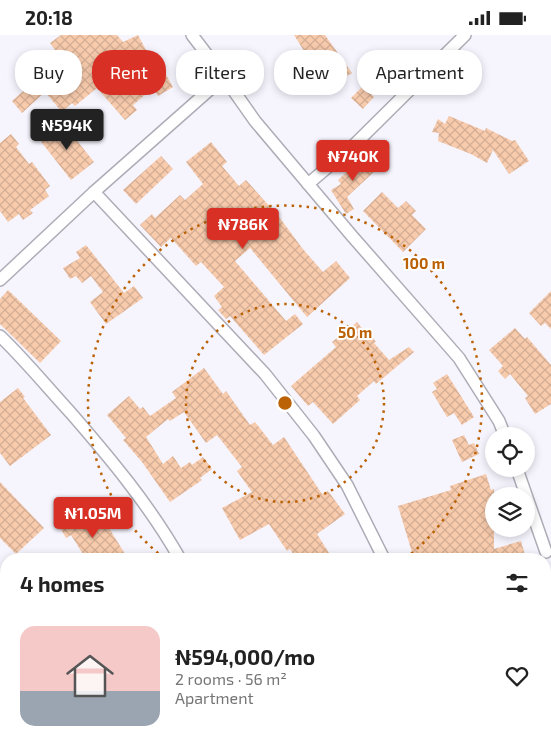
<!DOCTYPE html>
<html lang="en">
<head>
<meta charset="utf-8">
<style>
  body { margin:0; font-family:"Exo 2",sans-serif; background:#f6f6f6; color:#222; height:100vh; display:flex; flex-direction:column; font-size:19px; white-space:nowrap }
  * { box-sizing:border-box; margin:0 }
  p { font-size:16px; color:#767676 }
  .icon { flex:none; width:28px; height:28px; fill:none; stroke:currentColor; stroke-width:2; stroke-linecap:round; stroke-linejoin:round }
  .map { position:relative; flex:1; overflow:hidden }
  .details { position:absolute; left:0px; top:518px; width:551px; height:196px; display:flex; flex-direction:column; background:#fff; border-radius:20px 20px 0 0; box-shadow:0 2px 8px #0003 }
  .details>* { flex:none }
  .banner { position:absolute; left:15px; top:15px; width:521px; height:45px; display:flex; gap:10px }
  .tools { position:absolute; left:485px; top:392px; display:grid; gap:10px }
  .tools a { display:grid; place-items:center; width:50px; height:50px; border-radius:50%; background:#fff; box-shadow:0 2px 8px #0003; font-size:25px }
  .price { position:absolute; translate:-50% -42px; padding:0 11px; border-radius:5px; background:#d93025; color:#fff; font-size:16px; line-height:32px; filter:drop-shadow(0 1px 2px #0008) }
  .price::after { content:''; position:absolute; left:50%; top:30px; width:15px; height:11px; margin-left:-8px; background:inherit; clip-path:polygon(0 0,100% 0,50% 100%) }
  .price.current { background:#222; color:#fff }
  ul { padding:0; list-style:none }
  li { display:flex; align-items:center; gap:15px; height:125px; padding:0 20px }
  li span { display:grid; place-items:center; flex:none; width:140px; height:100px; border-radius:15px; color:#555 }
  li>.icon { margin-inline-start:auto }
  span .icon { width:60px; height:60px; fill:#fffc; stroke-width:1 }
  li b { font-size:21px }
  h2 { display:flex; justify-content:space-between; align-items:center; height:60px; padding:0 20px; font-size:21px }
  .chip { padding:0 18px; border-radius:20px; background:#fff; box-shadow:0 2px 8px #0003; font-size:18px; line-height:45px }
  .chip.current { background:#d93025; color:#fff }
  .status { display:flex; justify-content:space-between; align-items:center; height:35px; padding:0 25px; background:#fff; direction:ltr }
  .status svg { height:14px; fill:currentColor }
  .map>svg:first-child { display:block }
</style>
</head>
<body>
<div class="status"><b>20:18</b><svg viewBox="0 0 49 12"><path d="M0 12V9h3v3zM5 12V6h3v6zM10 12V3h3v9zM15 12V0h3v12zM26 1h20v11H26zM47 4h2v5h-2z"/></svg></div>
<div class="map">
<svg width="551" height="713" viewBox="0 0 551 713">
  <defs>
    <pattern id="building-cross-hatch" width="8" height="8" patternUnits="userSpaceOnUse" patternTransform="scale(1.25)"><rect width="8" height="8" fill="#f8cbad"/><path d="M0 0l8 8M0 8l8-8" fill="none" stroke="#d4ae94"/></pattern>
  </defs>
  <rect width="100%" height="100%" fill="#f6f4fd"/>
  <g fill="url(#building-cross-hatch)">
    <polygon points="61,0 117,0 123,7 138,0 153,28 158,26 173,52 158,61 153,53 133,70 137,75 125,85 97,53 75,71 72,68 62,77 45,57 22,78 12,66 61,23 50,8"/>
    <polygon points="294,0 325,0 352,38 333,49 311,16 306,19"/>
    <polygon points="363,51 374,62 363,74 351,63"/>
    <polygon points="449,81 485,96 486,93 512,106 515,105 529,126 509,139 493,115 487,128 471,119 438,106 439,98 432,97 438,84 445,89"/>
    <polygon points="62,87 94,127 71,145 39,104"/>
    <polygon points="11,99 19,109 16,112 29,129 32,127 50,151 45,155 49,161 30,175 33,178 23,185 19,179 8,187 0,176 0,108"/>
    <polygon points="211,107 227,127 222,131 239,151 246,145 280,183 302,213 323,237 336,226 350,243 307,282 250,213 235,226 286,286 295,279 303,289 264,320 230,281 226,284 218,275 222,272 214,261 224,252 201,227 196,231 171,203 161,212 140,190 152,179 155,183 180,160 185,165 203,149 186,127"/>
    <polygon points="365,120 377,134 347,162 354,174 346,179 331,155 341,149 338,145"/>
    <polygon points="161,121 173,134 136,169 123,155"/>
    <polygon points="382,157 398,173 406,166 416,176 412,180 426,194 403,217 363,176"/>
    <polygon points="86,210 124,258 134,251 143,263 106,289 90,267 103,257 91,241 82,248 76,241 70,244 63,233 80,223 76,217"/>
    <polygon points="8,255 61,306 40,328 0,289 0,264"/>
    <polygon points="551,256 551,294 545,288 541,291 529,278"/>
    <polygon points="357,287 364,296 366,294 376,307 374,308 389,325 409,312 414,317 376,349 374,346 357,361 360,365 333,389 313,367 308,371 291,351 336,312 332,307"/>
    <polygon points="515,293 525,304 527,302 551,330 551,369 535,379 525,363 528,361 510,339 505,344 498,336 503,331 489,315"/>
    <polygon points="204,333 223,359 226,356 250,390 255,387 273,410 284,402 322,459 328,456 345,479 317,499 333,524 296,524 290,514 287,516 269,489 240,505 222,473 252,457 237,436 242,432 217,400 206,408 184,377 170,386 168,384 146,402 163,429 173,421 181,433 190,427 192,430 203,422 212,434 200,443 202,445 170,467 142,427 123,405 126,403 107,380 129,361 140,374 143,372 150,381 176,363 172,357"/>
    <polygon points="447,339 474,382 462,390 454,378 447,382 432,357 437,354 433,348"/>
    <polygon points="18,353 25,362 23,363 51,400 10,431 0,418 0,367"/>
    <polygon points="464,400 469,410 474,408 479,419 462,427 452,405"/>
    <polygon points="486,439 491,455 494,454 494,514 521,506 525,520 521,521 522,524 414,524 398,471 451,455 450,451"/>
    <polygon points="0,447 44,493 16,519 0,503"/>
    <polygon points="83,477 92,493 104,485 125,519 118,524 86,524 71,500 66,503 59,491"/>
  </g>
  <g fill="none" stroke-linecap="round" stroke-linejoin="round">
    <defs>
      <g id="street">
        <polyline points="192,0 224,42 255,86 352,201 459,323 499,386 505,401"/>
        <polyline points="308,149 355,109 465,0"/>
        <polyline points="94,157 265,339 314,401 347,450 384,524"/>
        <polyline points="0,245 94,157 224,42"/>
        <path d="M0,301C25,325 47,352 70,377C110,423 150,471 180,524"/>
        <polyline points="517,434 546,517"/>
        <polyline points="264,708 265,713"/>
      </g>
      <g id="secondary">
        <polyline points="0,545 6,553"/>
        <polyline points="84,708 86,713"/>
      </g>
    </defs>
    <use href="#street" stroke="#aeacb7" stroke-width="14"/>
    <use href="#secondary" stroke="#aeacb7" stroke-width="18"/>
    <use href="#street" stroke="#fff" stroke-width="11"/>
    <use href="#secondary" stroke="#fff" stroke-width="15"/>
  </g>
  <g fill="none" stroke="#bc6206" stroke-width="2.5" stroke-dasharray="2.5 5">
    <circle cx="285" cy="368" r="99"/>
    <path d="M164 523A197 197 0 1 1 406 523"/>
  </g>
  <circle cx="285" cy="368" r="8" fill="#bc6206" stroke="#fff" stroke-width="2.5"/>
  <g font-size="15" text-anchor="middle" font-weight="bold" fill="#bc6206" stroke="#fff" stroke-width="4" stroke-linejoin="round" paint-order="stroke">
    <text x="424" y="234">100 m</text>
    <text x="355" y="303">50 m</text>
  </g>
</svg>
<div class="tools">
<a><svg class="icon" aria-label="locate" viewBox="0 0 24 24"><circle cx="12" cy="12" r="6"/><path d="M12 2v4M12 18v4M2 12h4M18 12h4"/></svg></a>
<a><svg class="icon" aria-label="layers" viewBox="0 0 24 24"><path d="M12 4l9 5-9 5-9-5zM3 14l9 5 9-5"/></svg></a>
</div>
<b class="price current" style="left:67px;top:116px">₦594K</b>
<b class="price" style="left:353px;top:147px">₦740K</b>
<b class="price" style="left:243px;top:215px">₦786K</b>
<b class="price" style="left:93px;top:504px">₦1.05M</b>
<div class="banner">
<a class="chip">Buy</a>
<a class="chip current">Rent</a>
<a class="chip">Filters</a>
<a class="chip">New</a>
<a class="chip">Apartment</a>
</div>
<section class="details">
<h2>4 homes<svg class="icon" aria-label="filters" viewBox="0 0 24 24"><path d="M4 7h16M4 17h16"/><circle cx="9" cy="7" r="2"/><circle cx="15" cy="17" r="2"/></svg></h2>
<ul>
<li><span style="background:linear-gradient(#f6c9c9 65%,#9aa5b1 0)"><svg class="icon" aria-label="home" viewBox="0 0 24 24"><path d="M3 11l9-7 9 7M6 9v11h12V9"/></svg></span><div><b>₦594,000/mo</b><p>2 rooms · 56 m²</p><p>Apartment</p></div><svg class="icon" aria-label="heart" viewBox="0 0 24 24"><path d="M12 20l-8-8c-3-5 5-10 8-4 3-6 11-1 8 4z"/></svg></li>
</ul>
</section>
</div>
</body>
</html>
